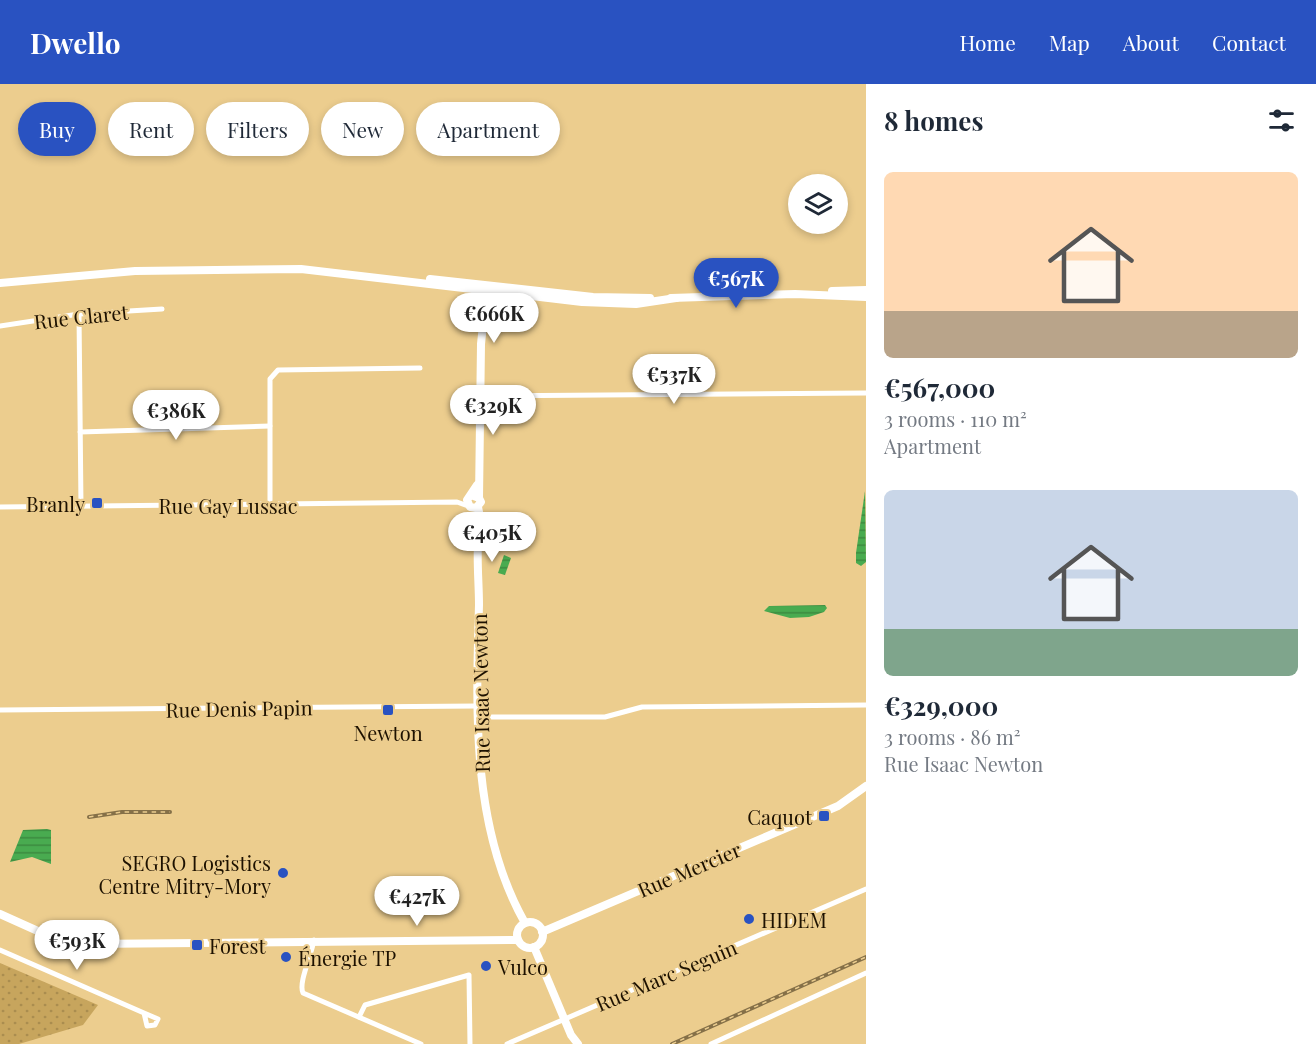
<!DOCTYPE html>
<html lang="en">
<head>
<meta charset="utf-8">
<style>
  body { margin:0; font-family:"Playfair Display",serif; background:#f6f6f7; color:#1f2937; height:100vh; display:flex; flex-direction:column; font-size:22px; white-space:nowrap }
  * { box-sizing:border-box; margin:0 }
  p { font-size:20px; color:#747a83 }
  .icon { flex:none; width:33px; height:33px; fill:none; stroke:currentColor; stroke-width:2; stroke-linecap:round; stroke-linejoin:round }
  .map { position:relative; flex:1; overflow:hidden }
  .drawer { display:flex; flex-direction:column; background:#fff; width:450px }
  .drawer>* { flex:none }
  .hud { position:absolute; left:18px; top:18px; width:570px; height:54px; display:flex; gap:12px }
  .fabs { position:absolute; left:788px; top:90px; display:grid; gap:12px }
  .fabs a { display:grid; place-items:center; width:60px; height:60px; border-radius:50%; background:#fff; box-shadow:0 3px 9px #0003; font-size:30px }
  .price { position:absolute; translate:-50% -51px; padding:0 14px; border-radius:21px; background:#fff; color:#222; font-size:20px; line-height:39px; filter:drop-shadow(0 2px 3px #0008) }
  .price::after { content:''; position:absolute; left:50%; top:36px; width:18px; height:14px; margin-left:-9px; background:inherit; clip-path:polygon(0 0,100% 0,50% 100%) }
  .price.current { background:#2952c1; color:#fff }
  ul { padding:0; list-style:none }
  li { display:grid; align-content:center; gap:12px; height:318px; padding:0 18px }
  li span { display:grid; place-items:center; height:186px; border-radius:9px; color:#555 }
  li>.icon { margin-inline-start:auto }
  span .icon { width:108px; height:108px; fill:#fffc; stroke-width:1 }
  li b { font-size:26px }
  h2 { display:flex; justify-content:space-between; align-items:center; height:72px; padding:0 18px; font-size:26px }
  .pill { padding:0 21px; border-radius:27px; background:#fff; box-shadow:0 3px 9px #0003; font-size:21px; line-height:54px }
  .pill.current { background:#2952c1; color:#fff }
  header { display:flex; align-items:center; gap:36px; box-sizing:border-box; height:84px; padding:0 30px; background:#2952c1; color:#fff }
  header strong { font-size:28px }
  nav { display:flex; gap:33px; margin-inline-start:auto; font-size:21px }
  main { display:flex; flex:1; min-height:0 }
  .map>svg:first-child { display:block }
</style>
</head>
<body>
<header>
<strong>Dwello</strong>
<nav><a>Home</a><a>Map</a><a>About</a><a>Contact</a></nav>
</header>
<main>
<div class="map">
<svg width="866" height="960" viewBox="0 0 866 960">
  <defs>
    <pattern id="grass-dots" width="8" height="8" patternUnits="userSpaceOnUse" patternTransform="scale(1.5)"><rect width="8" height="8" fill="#c7a55d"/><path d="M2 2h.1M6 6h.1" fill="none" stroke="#aa8d4f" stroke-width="1.8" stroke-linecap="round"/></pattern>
    <pattern id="water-rules" width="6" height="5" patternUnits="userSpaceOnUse" patternTransform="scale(1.5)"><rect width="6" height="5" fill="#49ab50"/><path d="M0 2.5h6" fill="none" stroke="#3c8a40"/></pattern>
  </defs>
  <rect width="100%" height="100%" fill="#eccd8e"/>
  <polygon fill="url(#grass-dots)" points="0,879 98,921 83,941 19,960 0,960"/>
  <g fill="url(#water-rules)">
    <polygon points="865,407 866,478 861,482 856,479 856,469"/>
    <polygon points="504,471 511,474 505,491 498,489"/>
    <polygon points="825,521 827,524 824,528 809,533 790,534 764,527 769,522"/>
    <polygon points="47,745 51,746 51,780 32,773 10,778 23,746"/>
  </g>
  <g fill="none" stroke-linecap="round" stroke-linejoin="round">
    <g stroke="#fff" stroke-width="5">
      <polyline points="79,230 81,423"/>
      <polyline points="0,242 79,230 162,225"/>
      <polyline points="481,312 866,309"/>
      <polyline points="80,348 270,342"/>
      <polyline points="270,421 270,295 278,286 420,284"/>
      <polyline points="0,423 457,418 468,422"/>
      <polyline points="0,626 477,622"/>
      <polyline points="477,633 605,633 642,623 866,621"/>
      <path d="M314,856C312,870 298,899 303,909L421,960"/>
      <polyline points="0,866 144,929 158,935 155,941 147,942 144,929"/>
      <polyline points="359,933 365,921 469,891 470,960"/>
      <polyline points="507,960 866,805"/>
      <polyline points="711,960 866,889"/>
    </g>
    <g stroke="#fff" stroke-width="8">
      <polyline points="430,195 593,213 650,214"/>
      <polyline points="0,199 135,187 301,185 582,218 636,220 676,214"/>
      <polyline points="832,207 866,206"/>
      <polyline points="671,214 795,210 866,213"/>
      <polyline points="471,411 479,414 481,418 476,424 470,423 467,416 477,401"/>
      <polyline points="479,414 481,260 487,203"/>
      <path d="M478,423L481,438C475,464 479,494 479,521C476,626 471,744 525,839"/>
      <polyline points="0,830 60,857 85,860 518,856"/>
      <circle cx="530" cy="851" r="13"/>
      <polyline points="542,848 838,722 866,702"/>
      <polyline points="534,863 571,951 578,960"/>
    </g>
    <defs>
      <g id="rail">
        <polyline points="89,733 122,728 170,728"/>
        <polyline points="672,960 866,873"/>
      </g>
    </defs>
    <use href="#rail" stroke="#857048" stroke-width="4"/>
    <use href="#rail" stroke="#eccd8e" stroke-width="1.5" stroke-dasharray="4.5" stroke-linecap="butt"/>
  </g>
  <g fill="#2952c1" stroke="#eccd8e" stroke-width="2">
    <rect x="91" y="413" width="12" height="12" rx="3"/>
    <rect x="382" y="620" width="12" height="12" rx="3"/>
    <rect x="818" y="726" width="12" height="12" rx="3"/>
    <circle cx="283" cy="789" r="6"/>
    <circle cx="749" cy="835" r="6"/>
    <rect x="191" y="855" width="12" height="12" rx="3"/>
    <circle cx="286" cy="873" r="6"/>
    <circle cx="486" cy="882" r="6"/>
  </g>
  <g text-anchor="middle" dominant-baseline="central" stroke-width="4.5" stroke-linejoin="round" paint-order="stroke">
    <g font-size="20" fill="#1d1100" stroke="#eccd8e">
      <text transform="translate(81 232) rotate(-6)">Rue Claret</text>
      <text x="228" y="421">Rue Gay Lussac</text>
      <text transform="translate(480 609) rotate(-91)">Rue Isaac Newton</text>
      <text transform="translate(239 624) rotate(-1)">Rue Denis Papin</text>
      <text transform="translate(689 785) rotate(-23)">Rue Mercier</text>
      <text transform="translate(666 891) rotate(-23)">Rue Marc Seguin</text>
    </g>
    <g font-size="20" fill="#1d1100" stroke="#eccd8e" text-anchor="start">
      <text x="85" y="419" text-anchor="end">Branly</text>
      <text x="388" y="648" text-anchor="middle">Newton</text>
      <text x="812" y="732" text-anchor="end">Caquot</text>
      <text x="271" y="778" text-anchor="end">SEGRO Logistics<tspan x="271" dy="23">Centre Mitry-Mory</tspan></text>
      <text x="761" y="835">HIDEM</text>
      <text x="209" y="861">Forest</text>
      <text x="298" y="873">Énergie TP</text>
      <text x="498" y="882">Vulco</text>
    </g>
  </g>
</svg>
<div class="fabs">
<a><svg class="icon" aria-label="layers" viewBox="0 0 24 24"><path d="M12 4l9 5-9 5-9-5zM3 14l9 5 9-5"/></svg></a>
</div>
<b class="price current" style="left:736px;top:225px">€567K</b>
<b class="price" style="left:494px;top:260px">€666K</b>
<b class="price" style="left:674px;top:321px">€537K</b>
<b class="price" style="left:493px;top:352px">€329K</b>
<b class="price" style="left:176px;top:357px">€386K</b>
<b class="price" style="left:492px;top:479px">€405K</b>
<b class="price" style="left:417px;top:843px">€427K</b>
<b class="price" style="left:77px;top:887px">€593K</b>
<div class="hud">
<a class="pill current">Buy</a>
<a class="pill">Rent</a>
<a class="pill">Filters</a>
<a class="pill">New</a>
<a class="pill">Apartment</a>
</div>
</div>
<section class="drawer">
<h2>8 homes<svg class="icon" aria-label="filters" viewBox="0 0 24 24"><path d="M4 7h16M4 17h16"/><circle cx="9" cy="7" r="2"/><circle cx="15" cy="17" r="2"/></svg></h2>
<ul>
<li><span style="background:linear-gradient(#ffd9b3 75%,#b9a48a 0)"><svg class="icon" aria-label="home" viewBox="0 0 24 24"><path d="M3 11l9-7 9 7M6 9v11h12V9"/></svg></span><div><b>€567,000</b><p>3 rooms · 110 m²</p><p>Apartment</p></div></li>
<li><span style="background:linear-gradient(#c9d6e8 75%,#7fa58c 0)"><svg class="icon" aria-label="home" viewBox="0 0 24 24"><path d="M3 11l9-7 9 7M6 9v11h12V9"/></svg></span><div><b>€329,000</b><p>3 rooms · 86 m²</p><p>Rue Isaac Newton</p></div></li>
</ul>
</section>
</main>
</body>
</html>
